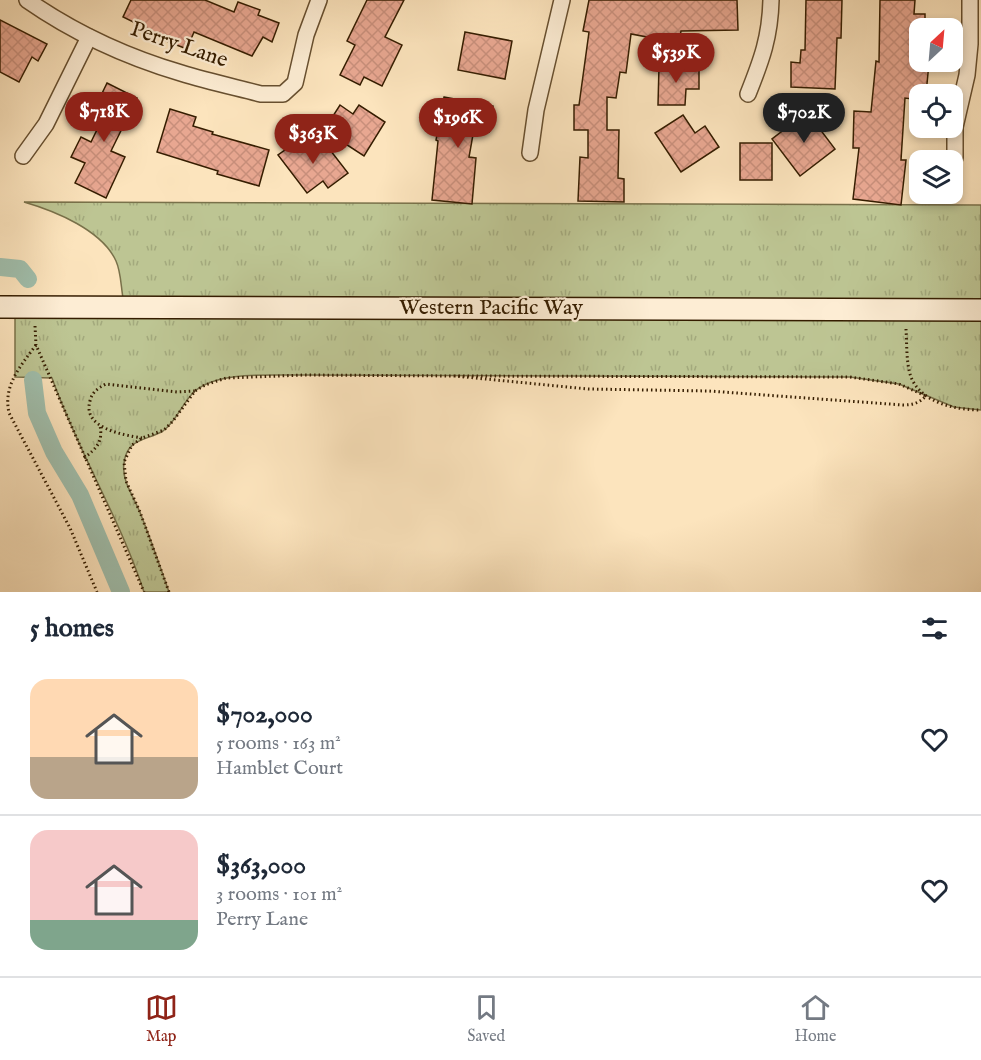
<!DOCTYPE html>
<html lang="en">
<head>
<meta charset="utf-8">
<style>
  body { margin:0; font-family:"IM FELL English",serif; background:#f2f2f3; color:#1f2937; height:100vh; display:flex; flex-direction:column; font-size:22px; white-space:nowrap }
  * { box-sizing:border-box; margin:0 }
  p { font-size:20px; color:#747a83 }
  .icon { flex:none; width:33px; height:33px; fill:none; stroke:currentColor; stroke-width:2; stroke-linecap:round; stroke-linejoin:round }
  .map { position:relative; height:592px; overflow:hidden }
  .panel { display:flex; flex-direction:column; background:#fff; flex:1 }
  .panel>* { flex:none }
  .needle { width:39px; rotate:26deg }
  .tools { position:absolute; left:909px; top:18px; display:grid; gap:12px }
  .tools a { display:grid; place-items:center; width:54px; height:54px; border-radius:12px; background:#fff; box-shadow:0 3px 9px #0003; font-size:30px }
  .price { position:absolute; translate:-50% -51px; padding:0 14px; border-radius:21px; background:#8f2418; color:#fff; font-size:20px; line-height:39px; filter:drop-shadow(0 2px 3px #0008) }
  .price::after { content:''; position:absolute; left:50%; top:36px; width:18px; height:14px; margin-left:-9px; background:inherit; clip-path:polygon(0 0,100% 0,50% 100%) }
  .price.active { background:#222; color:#fff }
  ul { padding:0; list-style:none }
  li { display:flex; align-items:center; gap:18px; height:150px; padding:0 30px }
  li+li { border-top:2px solid #e0e1e3 }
  li span { display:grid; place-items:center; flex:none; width:168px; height:120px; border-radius:18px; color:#555 }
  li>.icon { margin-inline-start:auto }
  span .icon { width:72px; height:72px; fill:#fffc; stroke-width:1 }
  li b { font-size:26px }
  h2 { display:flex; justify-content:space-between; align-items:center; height:72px; padding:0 30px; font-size:26px }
  .menu { display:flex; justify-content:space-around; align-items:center; height:84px; border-top:2px solid #e0e1e3; background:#fff; font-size:16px; color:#747a83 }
  .menu a { display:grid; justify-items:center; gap:3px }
  .menu .active { color:#8f2418 }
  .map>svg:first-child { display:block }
</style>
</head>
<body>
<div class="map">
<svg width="981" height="592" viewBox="0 0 981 592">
  <defs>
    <pattern id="grass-tufts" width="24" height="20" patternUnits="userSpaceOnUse" patternTransform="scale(1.5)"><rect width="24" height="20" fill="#bdc593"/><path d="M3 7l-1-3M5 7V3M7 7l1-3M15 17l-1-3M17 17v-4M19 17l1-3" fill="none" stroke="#a3a97d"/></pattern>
    <pattern id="building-cross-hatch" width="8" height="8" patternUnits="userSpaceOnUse" patternTransform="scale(1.5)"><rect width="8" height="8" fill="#e8a791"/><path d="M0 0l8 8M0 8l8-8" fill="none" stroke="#c88f7b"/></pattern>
  </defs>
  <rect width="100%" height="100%" fill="#fce4bd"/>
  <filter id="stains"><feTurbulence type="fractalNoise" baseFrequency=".00333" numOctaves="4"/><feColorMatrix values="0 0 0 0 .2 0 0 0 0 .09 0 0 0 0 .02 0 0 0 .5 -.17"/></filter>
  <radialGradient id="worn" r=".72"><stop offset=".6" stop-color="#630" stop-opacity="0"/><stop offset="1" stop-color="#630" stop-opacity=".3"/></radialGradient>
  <g fill="url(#grass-tufts)" stroke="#79714a" stroke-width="1.5">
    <path d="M24,202L981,205V300L123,298C121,287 121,272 116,261C102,230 55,211 24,202Z"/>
    <path d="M15,313L981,317V410L954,407L899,384L850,377L305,375C274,376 218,370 194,392C182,403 177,421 163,431C146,441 127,438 124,463C121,481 135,498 141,515C151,540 160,566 169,592H144C120,518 78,452 52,378L15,377Z"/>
  </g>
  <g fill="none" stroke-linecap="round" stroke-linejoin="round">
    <g stroke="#a0bfad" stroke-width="18">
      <polyline points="0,267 20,269 28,279"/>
      <polyline points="33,380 37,413 54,452 80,495 121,592"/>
    </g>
  </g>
  <g fill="url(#building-cross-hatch)" stroke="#351d00" stroke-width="1.5">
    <polygon points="131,0 205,0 234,12 238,2 260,10 258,15 279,23 272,42 263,37 252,56 194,32 187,49 161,39 162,36 123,17"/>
    <polygon points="367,0 404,0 385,37 402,45 382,86 364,77 360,85 340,75 355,45 347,41"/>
    <polygon points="589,0 737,0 738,30 681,31 679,43 631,34 626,73 620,72 616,98 607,97 607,130 619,130 618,178 624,179 624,202 578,201 580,157 588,158 588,130 574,130 574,105 579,105 589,32 583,31"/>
    <polygon points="806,0 842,0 841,38 837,38 835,89 791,87 791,62 800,63 801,50 805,50"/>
    <polygon points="880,0 915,0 914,14 925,14 925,28 920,28 920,62 929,63 926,94 920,94 920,100 905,98 901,160 906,160 901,205 853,199 859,148 853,148 854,111 871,112 876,61 879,62"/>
    <polygon points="0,20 47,44 38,61 32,57 19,82 0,72"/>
    <polygon points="465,32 512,41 505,79 458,70"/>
    <polygon points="659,66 699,68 699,89 686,89 685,105 658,105"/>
    <polygon points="107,83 137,98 111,151 125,157 106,198 75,183 85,163 71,157 81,137 91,142 106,111 96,106"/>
    <polygon points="444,97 493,106 489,132 474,129 469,157 476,158 472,204 432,200 438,141 436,140"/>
    <polygon points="340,105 353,114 359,105 385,122 364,156 324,130"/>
    <polygon points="170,109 196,117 193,126 213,132 212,134 269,150 259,186 217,174 218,171 157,152"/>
    <polygon points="807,112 835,149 800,176 772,139"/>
    <polygon points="683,115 695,133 705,126 719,147 681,172 655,133"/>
    <polygon points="320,137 348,173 328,188 323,181 307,193 278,155 295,143 302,152"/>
    <rect x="740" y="143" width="32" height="37"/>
  </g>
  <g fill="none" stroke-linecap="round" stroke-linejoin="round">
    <defs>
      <g id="street">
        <path d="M27,0C73,32 127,57 181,73C207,81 234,87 261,94H283L295,83L306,35L319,0"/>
        <path d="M748,94C762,59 770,37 771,0"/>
        <polyline points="530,153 536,110 562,0"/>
        <polyline points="23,156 46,124 89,37"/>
        <polyline points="955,158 955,127 967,75 970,44 970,0"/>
      </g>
      <polyline id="secondary" points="0,307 981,310"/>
    </defs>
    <use href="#street" stroke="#674f2f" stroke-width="18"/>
    <use href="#secondary" stroke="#351d00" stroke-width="24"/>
    <g stroke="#351d00" stroke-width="3" stroke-dasharray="1.5 3" stroke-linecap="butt">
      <polyline points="35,326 36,345 144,592"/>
      <path d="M906,329C907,344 906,363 911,377C921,403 956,410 981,410"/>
      <path d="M36,345C20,367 3,385 9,413L70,528L97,592"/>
      <path d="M142,438C123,435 82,428 90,401C92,392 98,388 106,384L177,392L195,391"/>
      <path d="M84,458C97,448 103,442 100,425"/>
      <path d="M169,592L140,512L126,481L124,462L132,445L142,438L164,430L173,421L195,391L205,385L226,378L305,375L455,376L588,389L709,391L903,405C913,405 919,403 926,396L899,384L850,377L455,376"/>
    </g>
    <use href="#street" stroke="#fdedd4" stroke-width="15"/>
    <use href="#secondary" stroke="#fdedd4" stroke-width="21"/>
  </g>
  <g text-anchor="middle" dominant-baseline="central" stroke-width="4.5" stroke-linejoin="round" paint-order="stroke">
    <g font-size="22" fill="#351d00" stroke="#fdedd4">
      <text transform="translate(179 45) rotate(19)">Perry Lane</text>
      <text x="491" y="308">Western Pacific Way</text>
    </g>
  </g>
  <rect width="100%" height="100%" filter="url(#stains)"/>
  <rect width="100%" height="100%" fill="url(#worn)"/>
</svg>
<div class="tools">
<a><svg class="needle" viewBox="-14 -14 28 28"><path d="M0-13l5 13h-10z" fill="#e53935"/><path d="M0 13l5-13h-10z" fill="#747a83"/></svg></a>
<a><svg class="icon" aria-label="locate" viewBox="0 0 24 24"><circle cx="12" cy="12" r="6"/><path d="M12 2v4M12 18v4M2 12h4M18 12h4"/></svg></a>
<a><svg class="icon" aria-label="layers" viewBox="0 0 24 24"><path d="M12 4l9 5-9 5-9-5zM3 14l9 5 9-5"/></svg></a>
</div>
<b class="price" style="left:676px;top:84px">$539K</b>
<b class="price" style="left:104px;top:143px">$718K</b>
<b class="price active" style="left:804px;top:144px">$702K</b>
<b class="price" style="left:458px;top:149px">$196K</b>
<b class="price" style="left:313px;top:165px">$363K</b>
</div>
<section class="panel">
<h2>5 homes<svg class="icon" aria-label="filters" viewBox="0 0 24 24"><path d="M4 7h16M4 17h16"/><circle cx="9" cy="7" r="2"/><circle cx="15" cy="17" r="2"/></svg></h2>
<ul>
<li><span style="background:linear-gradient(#ffd9b3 65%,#b9a48a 0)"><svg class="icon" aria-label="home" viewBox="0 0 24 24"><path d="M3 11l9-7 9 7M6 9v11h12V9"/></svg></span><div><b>$702,000</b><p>5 rooms · 163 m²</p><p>Hamblet Court</p></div><svg class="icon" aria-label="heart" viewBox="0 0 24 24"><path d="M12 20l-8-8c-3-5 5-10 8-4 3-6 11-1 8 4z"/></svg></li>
<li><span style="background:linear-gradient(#f6c9c9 75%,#7fa58c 0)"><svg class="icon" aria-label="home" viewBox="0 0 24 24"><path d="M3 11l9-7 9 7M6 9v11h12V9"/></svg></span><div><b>$363,000</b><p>3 rooms · 101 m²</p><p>Perry Lane</p></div><svg class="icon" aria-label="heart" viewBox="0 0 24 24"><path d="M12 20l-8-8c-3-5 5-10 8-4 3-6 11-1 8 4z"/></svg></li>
</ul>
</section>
<nav class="menu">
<a class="active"><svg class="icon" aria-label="map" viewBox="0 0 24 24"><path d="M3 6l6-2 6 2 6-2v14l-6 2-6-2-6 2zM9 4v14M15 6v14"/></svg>Map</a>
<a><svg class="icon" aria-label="saved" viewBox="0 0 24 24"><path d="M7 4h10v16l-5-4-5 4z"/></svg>Saved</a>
<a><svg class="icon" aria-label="home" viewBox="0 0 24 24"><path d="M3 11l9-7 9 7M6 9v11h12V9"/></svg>Home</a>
</nav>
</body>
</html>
